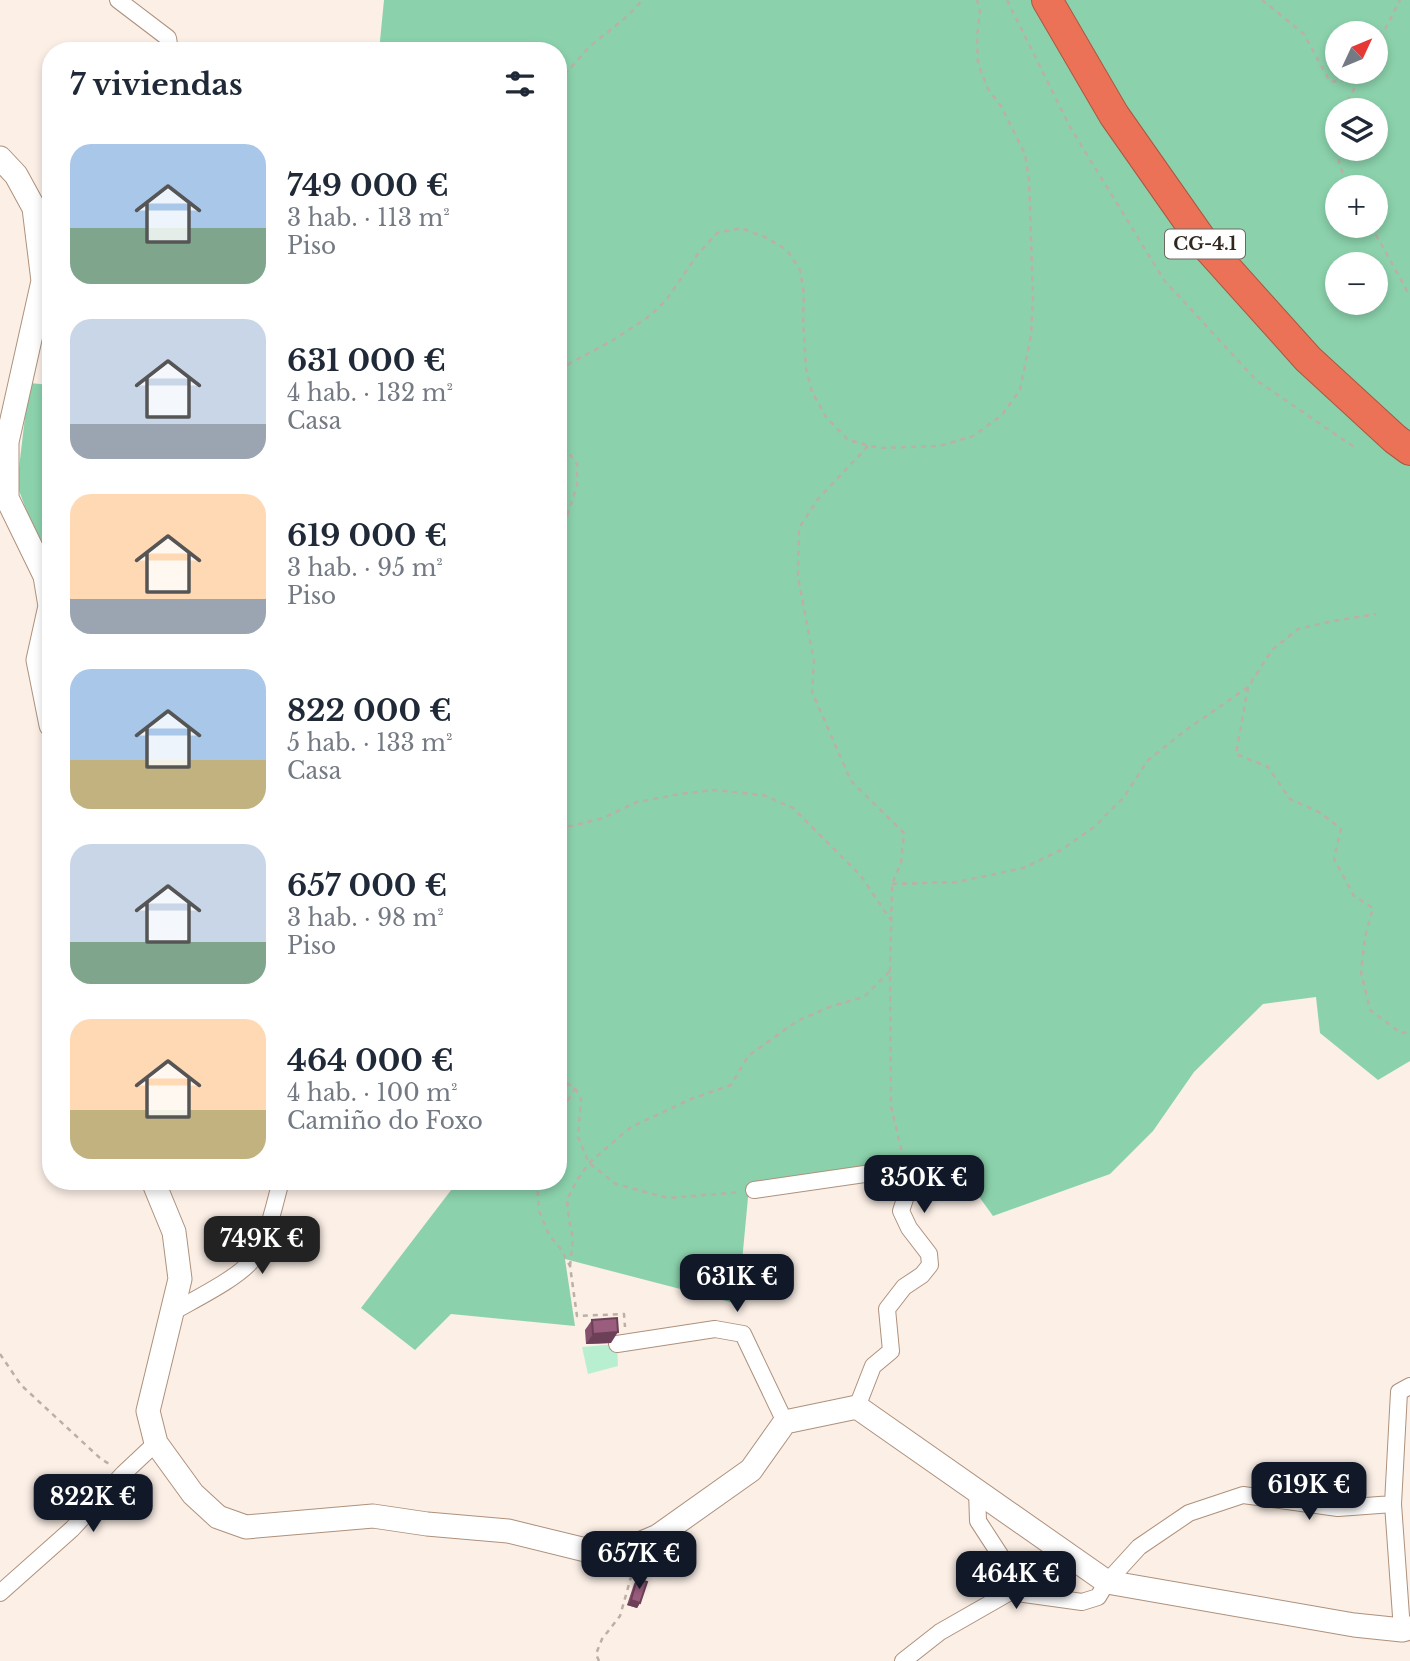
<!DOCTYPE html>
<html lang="es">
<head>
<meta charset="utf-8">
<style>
  body { margin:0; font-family:"Libre Baskerville",serif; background:#f2f2f3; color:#1f2937; height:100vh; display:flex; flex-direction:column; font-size:26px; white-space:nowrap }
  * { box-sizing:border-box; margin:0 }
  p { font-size:23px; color:#747a83 }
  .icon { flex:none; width:38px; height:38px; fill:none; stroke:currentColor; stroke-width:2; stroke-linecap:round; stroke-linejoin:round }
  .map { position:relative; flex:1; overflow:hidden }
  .panel { position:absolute; left:42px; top:42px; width:525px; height:1148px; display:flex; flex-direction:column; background:#fff; border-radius:28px; box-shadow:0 4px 10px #0003 }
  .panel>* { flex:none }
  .needle { width:46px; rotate:46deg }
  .controls { position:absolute; left:1325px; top:21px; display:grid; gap:14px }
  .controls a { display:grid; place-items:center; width:63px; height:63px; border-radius:50%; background:#fff; box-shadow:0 4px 10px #0003; font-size:35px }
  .price { position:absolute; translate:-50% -60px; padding:0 16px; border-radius:14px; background:#111827; color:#fff; font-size:23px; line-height:46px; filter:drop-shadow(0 2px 4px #0008) }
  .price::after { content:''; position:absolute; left:50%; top:42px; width:21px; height:16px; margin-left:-10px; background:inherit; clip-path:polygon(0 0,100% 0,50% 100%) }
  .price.on { background:#222; color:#fff }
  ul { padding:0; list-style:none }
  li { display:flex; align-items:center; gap:21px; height:175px; padding:0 28px }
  li span { display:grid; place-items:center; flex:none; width:196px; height:140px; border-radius:21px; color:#555 }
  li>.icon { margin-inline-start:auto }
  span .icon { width:84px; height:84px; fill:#fffc; stroke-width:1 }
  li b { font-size:30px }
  h2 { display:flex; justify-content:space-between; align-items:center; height:84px; padding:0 28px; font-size:30px }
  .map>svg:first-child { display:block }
</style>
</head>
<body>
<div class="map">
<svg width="1410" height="1661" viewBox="0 0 1410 1661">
  <rect width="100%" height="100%" fill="#fbefe6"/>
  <polygon fill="#b7efd0" points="617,1344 618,1366 588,1374 582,1347"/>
  <g fill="#8bd2ac" fill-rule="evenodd">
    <path d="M384,0H1410V1061L1378,1080L1320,1033L1316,997L1263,1004L1194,1072L1153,1131L1110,1174L993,1216L954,1162L898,1160L749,1187L738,1304L565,1259L575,1326L451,1314L415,1350L361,1308L458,1181H558V51H379ZM1337,33H1376V72H1337ZM1337,110H1376V149H1337ZM1337,187H1376V226H1337ZM1337,264H1376V303H1337Z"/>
    <polygon points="29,383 51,385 51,551 41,550 17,485"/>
  </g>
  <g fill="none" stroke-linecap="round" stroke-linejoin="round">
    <defs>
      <g id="street">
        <polyline points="118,0 168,38 170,51"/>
        <polyline points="754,1190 906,1168 909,1187 901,1211 909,1228 929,1254 930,1265 922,1275 904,1287 887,1309 891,1351 873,1366 857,1407"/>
        <path d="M171,1313C193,1300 239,1278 253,1259C268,1239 274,1205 281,1181"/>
        <polyline points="617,1344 715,1329 743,1334 785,1422"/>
        <polyline points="977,1491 978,1521 1006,1564 1010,1592"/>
        <polyline points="1393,1504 1402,1630"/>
        <polyline points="0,1593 72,1529 124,1473 156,1443"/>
        <polyline points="903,1661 940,1632 1010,1592 1082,1602 1098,1597 1107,1582 1139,1547 1189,1513 1243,1495 1338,1508 1393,1504 1399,1392 1410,1386"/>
      </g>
      <g id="secondary">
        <polyline points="0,158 16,175 34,208 43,281 7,442 7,498 45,576 50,606 38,660 51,725"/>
        <polyline points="153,1181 174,1232 180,1279 148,1411 156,1443 193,1494 218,1517 246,1527 373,1516 427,1524 508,1531 598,1553 639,1544 658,1536 751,1470 785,1422 857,1407 1107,1582 1354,1625 1402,1630 1410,1628"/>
      </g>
      <polyline id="highway" points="1047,0 1114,115 1203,242 1308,359 1395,439 1410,450"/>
    </defs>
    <use href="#street" stroke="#ae917c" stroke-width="18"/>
    <use href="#secondary" stroke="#ae917c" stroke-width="25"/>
    <use href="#highway" stroke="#aa5742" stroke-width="32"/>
    <g stroke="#bbafa6" stroke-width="2.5" stroke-dasharray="5 5" stroke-linecap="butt">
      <polyline points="1007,0 1070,127 1164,280 1256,380 1357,449"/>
      <polyline points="1262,0 1304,34 1330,82 1360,79"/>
      <polyline points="1376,47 1400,0"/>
      <polyline points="558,82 590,46 624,19 643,0"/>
      <polyline points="1343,110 1363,72"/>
      <polyline points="1337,121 1334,126 1337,147"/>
      <polyline points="1337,149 1340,167 1350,187"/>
      <polyline points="1371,226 1410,296"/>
      <polyline points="558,366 565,366 615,339 651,315 667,299 697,255 717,233 741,228 765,237 787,250 800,270 804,294 803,318 806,368 812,392 826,417 848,440 879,448 939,446 973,436 1002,415 1020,390 1031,335 1033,297 1029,180 1025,154 1001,106 988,89 978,64 977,38 980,11 977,0"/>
      <polyline points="558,438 577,464 577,486 558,543"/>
      <polyline points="868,446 818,499 799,528 798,577 814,661 812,692 851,781 904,833 901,863 892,884 890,971 891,1107 902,1152"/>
      <polyline points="1248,687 1236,754 1268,767 1290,799 1321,813 1341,829 1334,859 1354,896 1373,908 1365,937 1361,972 1370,1010 1401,1033 1410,1032"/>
      <polyline points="558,826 572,826 603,818 637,802 680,794 714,790 763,795 793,808 861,876 890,919"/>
      <polyline points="892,884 957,882 1023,868 1061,850 1094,827 1124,797 1148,760 1186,730 1248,687 1272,650 1298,629 1333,621 1376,614"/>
      <polyline points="558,1080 560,1079 575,1088 581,1099 578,1137 589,1163 616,1184 668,1198 741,1192"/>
      <polyline points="558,1118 575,1088"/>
      <polyline points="537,1181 539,1211 549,1235 560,1248 570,1266 577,1316 624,1314 625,1327"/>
      <polyline points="570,1266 573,1239 569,1220 567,1200 577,1180 589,1163 631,1127 691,1099 731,1085 748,1056 797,1021 832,1006 864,997 890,971"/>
      <polyline points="0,1354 21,1385 101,1459 111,1465"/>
      <polyline points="599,1661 596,1654 602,1639 620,1616 635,1563"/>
    </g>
    <use href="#street" stroke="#fff" stroke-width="16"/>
    <use href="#secondary" stroke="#fff" stroke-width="23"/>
    <use href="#highway" stroke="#eb7256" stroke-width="30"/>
  </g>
  <g fill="#84506c">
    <polygon points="592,1320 611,1343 586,1344 585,1330"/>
    <polygon points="637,1579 640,1603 637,1608 627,1605 634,1584"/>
  </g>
  <g fill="#6c4158">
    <polygon points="618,1332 611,1343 586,1344 593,1334"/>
    <polygon points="631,1600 640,1603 637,1608 627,1605"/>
  </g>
  <g fill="#9a5d7e" stroke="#6c4158" stroke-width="2">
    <polygon points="617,1318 618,1332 593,1334 592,1320"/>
    <polygon points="637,1579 647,1582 640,1603 631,1600"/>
  </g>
  <g text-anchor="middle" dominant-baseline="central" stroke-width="7" stroke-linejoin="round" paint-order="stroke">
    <rect fill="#fefefe" stroke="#6e6760" stroke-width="2" x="1165" y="229.5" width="80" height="29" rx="5"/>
    <g font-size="18" font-weight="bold" fill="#31261d">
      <text x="1205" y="244">CG-4.1</text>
    </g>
  </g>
</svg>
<div class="controls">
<a><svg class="needle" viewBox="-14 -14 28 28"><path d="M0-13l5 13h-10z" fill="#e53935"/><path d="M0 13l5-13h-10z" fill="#747a83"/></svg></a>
<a><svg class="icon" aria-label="layers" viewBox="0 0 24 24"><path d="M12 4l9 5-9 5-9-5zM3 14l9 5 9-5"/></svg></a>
<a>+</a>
<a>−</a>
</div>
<b class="price" style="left:924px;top:1215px">350K €</b>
<b class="price on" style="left:262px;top:1276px">749K €</b>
<b class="price" style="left:737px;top:1314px">631K €</b>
<b class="price" style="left:1309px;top:1522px">619K €</b>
<b class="price" style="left:93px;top:1534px">822K €</b>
<b class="price" style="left:639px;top:1591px">657K €</b>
<b class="price" style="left:1016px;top:1611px">464K €</b>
<section class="panel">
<h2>7 viviendas<svg class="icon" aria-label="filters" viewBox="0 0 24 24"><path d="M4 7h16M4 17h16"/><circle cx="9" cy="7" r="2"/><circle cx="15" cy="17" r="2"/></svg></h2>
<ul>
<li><span style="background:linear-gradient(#a9c7e8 60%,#7fa58c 0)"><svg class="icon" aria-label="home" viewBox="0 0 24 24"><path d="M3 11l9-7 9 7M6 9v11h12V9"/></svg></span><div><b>749 000 €</b><p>3 hab. · 113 m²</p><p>Piso</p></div></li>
<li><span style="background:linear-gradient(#c9d6e8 75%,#9aa5b1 0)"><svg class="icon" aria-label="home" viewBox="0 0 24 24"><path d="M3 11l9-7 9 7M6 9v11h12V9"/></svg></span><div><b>631 000 €</b><p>4 hab. · 132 m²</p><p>Casa</p></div></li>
<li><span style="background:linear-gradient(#ffd9b3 75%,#9aa5b1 0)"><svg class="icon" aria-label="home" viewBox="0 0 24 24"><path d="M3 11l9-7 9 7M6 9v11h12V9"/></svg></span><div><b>619 000 €</b><p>3 hab. · 95 m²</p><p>Piso</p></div></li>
<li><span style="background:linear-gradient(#a9c7e8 65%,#c2b280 0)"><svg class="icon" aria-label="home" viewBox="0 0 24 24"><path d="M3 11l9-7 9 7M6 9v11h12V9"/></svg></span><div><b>822 000 €</b><p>5 hab. · 133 m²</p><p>Casa</p></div></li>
<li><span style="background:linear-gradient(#c9d6e8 70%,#7fa58c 0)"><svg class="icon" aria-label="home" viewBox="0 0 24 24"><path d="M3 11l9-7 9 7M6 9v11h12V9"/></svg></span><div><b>657 000 €</b><p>3 hab. · 98 m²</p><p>Piso</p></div></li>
<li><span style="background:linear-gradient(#ffd9b3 65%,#c2b280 0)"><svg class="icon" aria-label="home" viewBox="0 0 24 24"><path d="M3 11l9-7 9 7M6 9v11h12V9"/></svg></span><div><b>464 000 €</b><p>4 hab. · 100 m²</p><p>Camiño do Foxo</p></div></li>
</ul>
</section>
</div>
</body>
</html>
